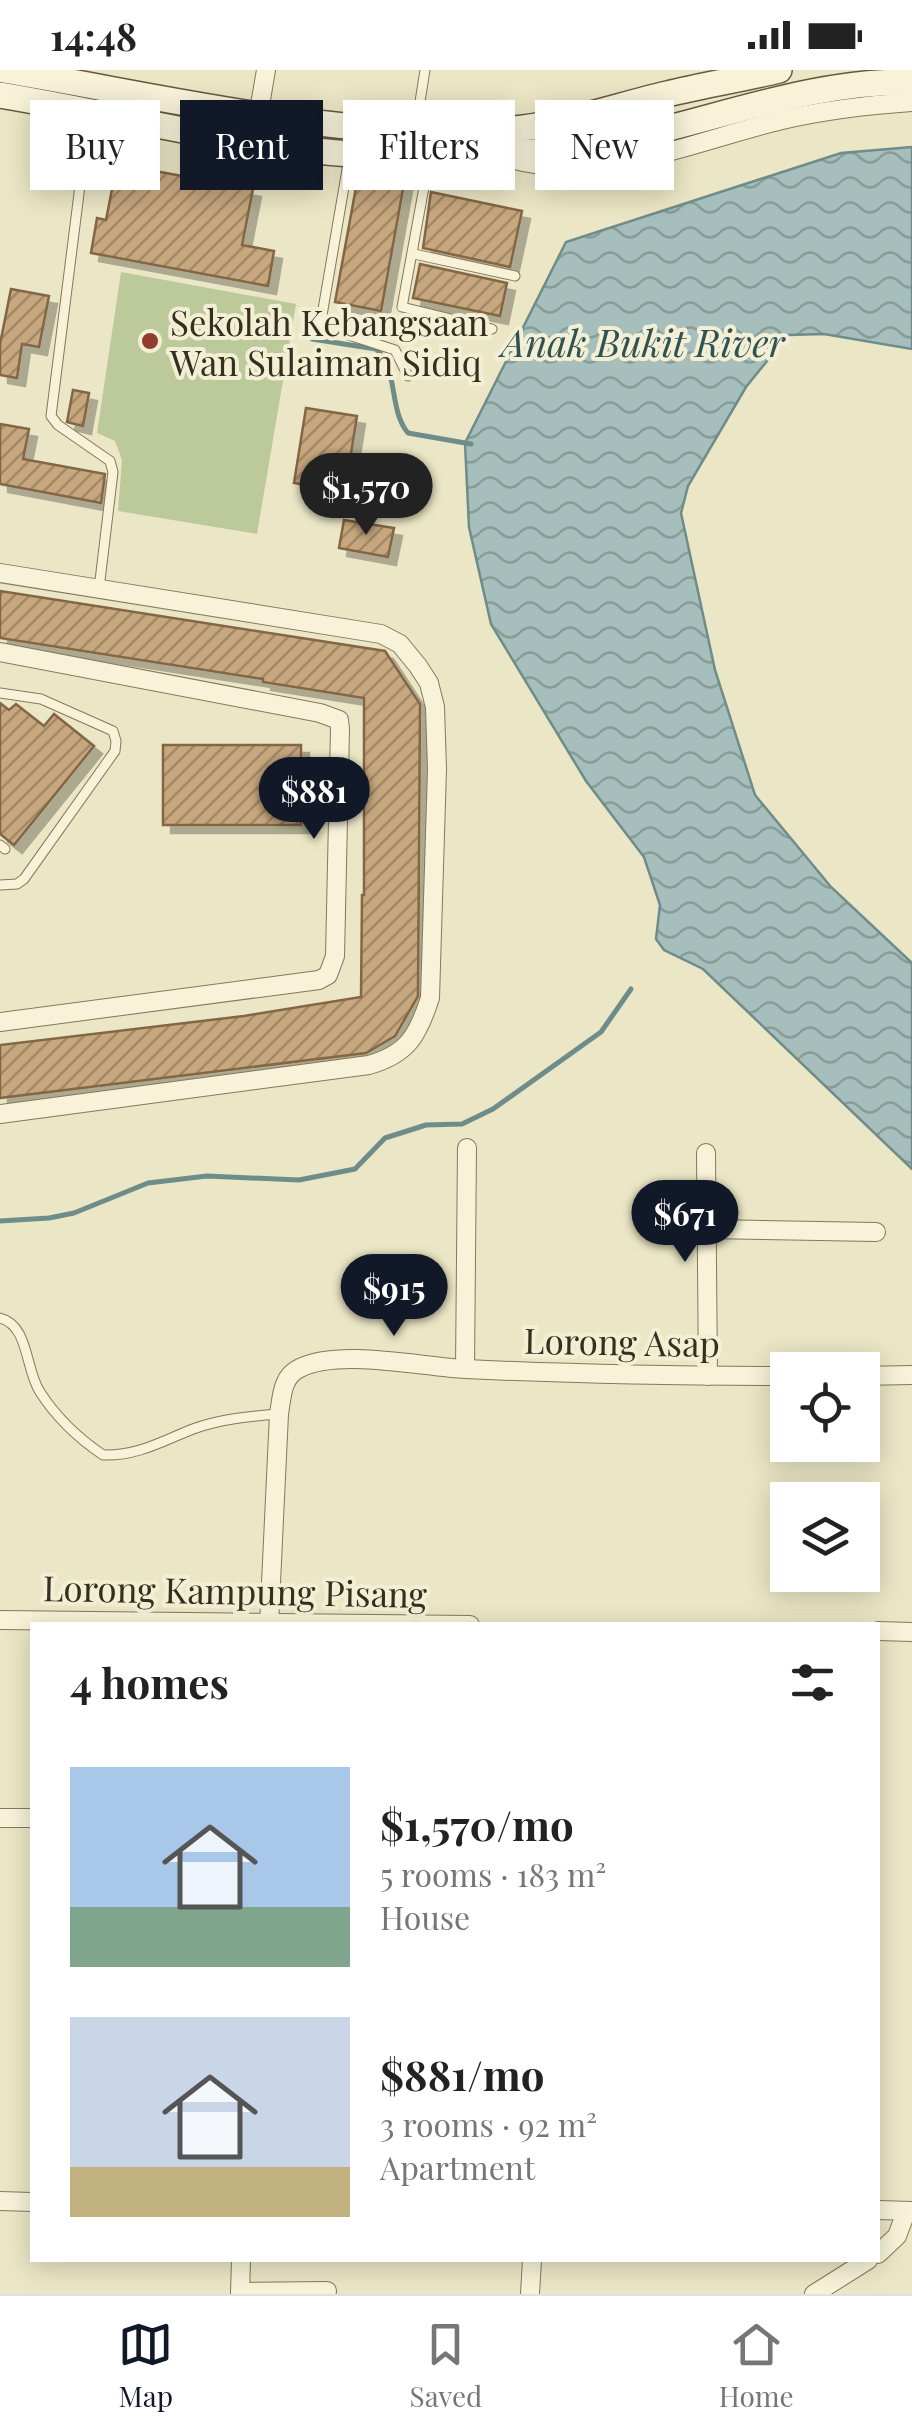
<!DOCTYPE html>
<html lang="en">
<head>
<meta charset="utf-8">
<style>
  body { margin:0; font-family:"Playfair Display",serif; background:#f6f6f6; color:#222; height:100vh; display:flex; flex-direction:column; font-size:38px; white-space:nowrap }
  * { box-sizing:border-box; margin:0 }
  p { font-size:32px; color:#767676 }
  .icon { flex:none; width:55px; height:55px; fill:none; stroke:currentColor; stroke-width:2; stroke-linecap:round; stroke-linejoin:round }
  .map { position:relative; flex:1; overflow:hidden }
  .sheet { position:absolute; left:30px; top:1552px; width:850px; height:640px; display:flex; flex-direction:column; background:#fff; border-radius:0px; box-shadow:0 5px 25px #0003 }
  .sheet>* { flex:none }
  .banner { position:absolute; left:30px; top:30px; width:852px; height:90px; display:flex; gap:20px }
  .buttons { position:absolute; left:770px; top:1282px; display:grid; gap:20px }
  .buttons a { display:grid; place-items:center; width:110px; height:110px; border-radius:0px; background:#fff; box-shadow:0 5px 25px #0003; font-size:50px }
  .price { position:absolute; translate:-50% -85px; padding:0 22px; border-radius:35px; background:#111827; color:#fff; font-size:32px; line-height:65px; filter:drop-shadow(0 2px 5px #0008) }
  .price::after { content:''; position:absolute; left:50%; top:60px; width:30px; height:22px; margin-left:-15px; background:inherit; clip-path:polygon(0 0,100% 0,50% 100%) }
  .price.selected { background:#222; color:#fff }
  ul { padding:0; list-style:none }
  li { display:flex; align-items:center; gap:30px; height:250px; padding:0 40px }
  li span { display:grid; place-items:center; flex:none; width:280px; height:200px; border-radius:0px; color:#555 }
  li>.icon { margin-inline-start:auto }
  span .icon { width:120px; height:120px; fill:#fffc; stroke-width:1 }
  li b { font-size:42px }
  h2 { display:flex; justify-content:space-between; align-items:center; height:120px; padding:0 40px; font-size:42px }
  .pill { padding:0 35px; border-radius:0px; background:#fff; box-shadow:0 5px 25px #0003; font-size:35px; line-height:90px }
  .pill.selected { background:#111827; color:#fff }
  .status { display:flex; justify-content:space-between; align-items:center; height:70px; padding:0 50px; background:#fff; direction:ltr }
  .status svg { height:28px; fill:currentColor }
  .dock { display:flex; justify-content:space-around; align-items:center; height:140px; border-top:2px solid #e0e0e0; background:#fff; font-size:28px; color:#767676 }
  .dock a { display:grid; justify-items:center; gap:5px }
  .dock .selected { color:#111827 }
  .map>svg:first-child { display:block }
</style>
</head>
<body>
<div class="status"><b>14:48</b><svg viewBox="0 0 49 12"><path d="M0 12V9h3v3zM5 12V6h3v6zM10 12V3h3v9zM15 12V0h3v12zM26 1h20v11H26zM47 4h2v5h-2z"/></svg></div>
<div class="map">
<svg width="912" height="2224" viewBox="0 0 912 2224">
  <defs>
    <pattern id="water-waves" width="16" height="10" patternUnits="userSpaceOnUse" patternTransform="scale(2.5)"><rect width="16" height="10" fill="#a6bfbc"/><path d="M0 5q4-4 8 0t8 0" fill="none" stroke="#889c98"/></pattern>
    <pattern id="building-hatch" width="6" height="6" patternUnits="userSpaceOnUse" patternTransform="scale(2.5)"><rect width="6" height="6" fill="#c7a77d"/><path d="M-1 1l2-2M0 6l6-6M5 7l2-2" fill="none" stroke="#a28866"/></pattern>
    <filter id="shadow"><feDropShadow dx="8" dy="8" stdDeviation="0" flood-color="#0004"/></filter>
  </defs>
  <rect width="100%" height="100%" fill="#ebe6c5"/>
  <polygon fill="#bcc99a" points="121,202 296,234 257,464 118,441 122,390 115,371 97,363"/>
  <polygon fill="url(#water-waves)" stroke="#6e8d8a" stroke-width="2.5" points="912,77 912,279 824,264 788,265 746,317 688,416 681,443 715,600 755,725 831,817 912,893 912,1099 703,899 664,880 656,869 660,835 644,787 586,711 491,554 469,457 465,373 566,172 841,83"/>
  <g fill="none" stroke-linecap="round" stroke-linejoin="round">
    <g stroke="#6e8d8a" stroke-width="5">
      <path d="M312,269L376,279C399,299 388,339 408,363L471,374"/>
      <polyline points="0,1151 49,1148 74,1143 148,1113 207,1106 299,1110 355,1099 385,1068 426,1055 462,1054 493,1039 601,962 631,919"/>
    </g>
  </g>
  <g fill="url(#building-hatch)" stroke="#836644" stroke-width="2.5" filter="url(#shadow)">
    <polygon points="117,94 253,119 242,175 274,181 268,216 91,183 97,148 106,150"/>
    <polygon points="359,101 405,108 381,241 335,232"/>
    <polygon points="431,122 522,141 510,197 423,178"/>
    <polygon points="420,194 507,213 500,246 413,228"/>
    <polygon points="11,219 49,226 39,277 22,274 17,308 0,305 0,274"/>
    <polygon points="73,320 89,323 83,356 67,352"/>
    <polygon points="306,338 357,346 345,421 294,413"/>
    <polygon points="0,354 29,359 23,389 105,404 101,433 0,414"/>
    <polygon points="344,450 394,458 388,487 339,478"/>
    <polygon points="0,521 385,581 420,634 418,926 395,966 366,983 0,1028 0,975 244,946 361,927 362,825 364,825 364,628 263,612 263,609 0,568"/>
    <polygon points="0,633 9,640 16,634 44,656 54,644 94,676 14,775 0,764"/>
    <rect x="163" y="675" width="138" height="80"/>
  </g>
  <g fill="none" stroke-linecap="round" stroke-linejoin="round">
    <defs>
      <g id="lane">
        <polyline points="89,44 51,346 58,355 110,391 113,402 99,519"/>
        <polyline points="416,57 425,0"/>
        <polyline points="349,88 321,251 324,257 395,280 408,306"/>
        <polyline points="429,90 402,237 492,259"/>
        <polyline points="414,184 515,206"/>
        <polyline points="0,623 41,629 113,661 116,671 115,681 24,809 17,814 0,815"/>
        <polyline points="0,775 5,779"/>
        <path d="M0,1248C29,1255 25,1299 40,1322C56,1347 78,1368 103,1385C138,1386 162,1371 193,1359C220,1349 251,1346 279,1344"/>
      </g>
      <g id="street">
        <polyline points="258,47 266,0"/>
        <path d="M511,89C602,114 694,71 782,50C825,40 868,35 912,32"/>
        <path d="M0,503L381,564L400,574L418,596L429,613L435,637L437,699L430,928C418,965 408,984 369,995L0,1044"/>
        <polyline points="0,582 320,643 339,650 340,659 335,886 328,905 319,910 0,952"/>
        <polyline points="706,1083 708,1306"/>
        <polyline points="709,1159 876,1162"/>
        <polyline points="465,1299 467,1078"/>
        <polyline points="862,1306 912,1305"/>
        <polyline points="0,1550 470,1555"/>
        <path d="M269,1555L279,1344C282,1326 282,1306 300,1298C339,1278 422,1297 466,1299C573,1304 681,1306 788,1306"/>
        <polyline points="878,1561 912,1562"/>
        <polyline points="0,1748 32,1748"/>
        <polyline points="0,2131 32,2132"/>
        <polyline points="878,2140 912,2141"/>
        <polyline points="878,2184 897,2166 906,2142"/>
        <polyline points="240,2222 327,2221"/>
        <polyline points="240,2224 241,2190"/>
        <polyline points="530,2224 532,2190"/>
        <polyline points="814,2224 868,2190"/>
      </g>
      <g id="secondary">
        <path d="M4,0C170,28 334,70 503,60C560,56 612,37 667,24C704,15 742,9 779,0"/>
        <path d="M0,25C116,44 233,76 351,84C421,88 494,87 563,79C681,66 792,10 912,12"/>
      </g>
    </defs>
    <use href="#lane" stroke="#85785c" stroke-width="11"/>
    <use href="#street" stroke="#85785c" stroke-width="20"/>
    <use href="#secondary" stroke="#67593f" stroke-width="28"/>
    <use href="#lane" stroke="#f7f2d8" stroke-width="9"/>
    <use href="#street" stroke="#f7f2d8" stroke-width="18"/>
    <use href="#secondary" stroke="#f7f2d8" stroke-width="25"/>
  </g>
  <circle fill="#903e30" stroke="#f3efd4" stroke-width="4" cx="150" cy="271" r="10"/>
  <g text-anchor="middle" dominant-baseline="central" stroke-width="8" stroke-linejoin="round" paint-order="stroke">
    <g font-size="35" fill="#362e1f" stroke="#f3efd4" text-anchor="start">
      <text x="170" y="251">Sekolah Kebangsaan<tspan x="170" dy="40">Wan Sulaiman Sidiq</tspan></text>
    </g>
    <g font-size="35" fill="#362e1f" stroke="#f3efd4">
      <text transform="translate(622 1271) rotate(1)">Lorong Asap</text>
      <text transform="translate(235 1520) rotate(1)">Lorong Kampung Pisang</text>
    </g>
    <g font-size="38" font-style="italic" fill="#2f5255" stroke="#f3efd4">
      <text x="643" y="271">Anak Bukit River</text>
    </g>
  </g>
</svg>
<div class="buttons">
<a><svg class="icon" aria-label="locate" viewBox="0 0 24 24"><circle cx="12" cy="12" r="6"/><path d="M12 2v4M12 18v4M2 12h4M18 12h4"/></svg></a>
<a><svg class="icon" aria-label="layers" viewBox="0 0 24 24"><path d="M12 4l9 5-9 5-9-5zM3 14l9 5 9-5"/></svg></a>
</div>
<b class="price selected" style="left:366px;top:468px">$1,570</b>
<b class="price" style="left:314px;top:772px">$881</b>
<b class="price" style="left:685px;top:1195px">$671</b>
<b class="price" style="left:394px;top:1269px">$915</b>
<div class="banner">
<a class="pill">Buy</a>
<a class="pill selected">Rent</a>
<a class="pill">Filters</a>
<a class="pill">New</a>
</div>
<section class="sheet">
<h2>4 homes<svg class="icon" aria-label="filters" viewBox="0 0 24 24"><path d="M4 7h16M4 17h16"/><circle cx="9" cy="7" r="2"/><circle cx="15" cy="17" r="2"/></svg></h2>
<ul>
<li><span style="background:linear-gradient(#a9c7e8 70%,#7fa58c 0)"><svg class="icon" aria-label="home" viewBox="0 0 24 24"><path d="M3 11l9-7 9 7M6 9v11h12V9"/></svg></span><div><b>$1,570/mo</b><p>5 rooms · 183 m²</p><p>House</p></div></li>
<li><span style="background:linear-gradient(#c9d6e8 75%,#c2b280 0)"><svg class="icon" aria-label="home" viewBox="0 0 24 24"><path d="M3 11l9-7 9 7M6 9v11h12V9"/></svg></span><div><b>$881/mo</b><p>3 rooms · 92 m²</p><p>Apartment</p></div></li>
</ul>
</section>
</div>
<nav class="dock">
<a class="selected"><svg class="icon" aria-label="map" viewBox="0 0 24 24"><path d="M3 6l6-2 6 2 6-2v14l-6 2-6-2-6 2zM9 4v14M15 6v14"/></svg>Map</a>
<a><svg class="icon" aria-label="saved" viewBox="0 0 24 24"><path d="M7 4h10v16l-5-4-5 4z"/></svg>Saved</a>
<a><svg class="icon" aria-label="home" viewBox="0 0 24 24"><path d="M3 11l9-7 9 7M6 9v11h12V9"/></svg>Home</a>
</nav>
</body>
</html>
